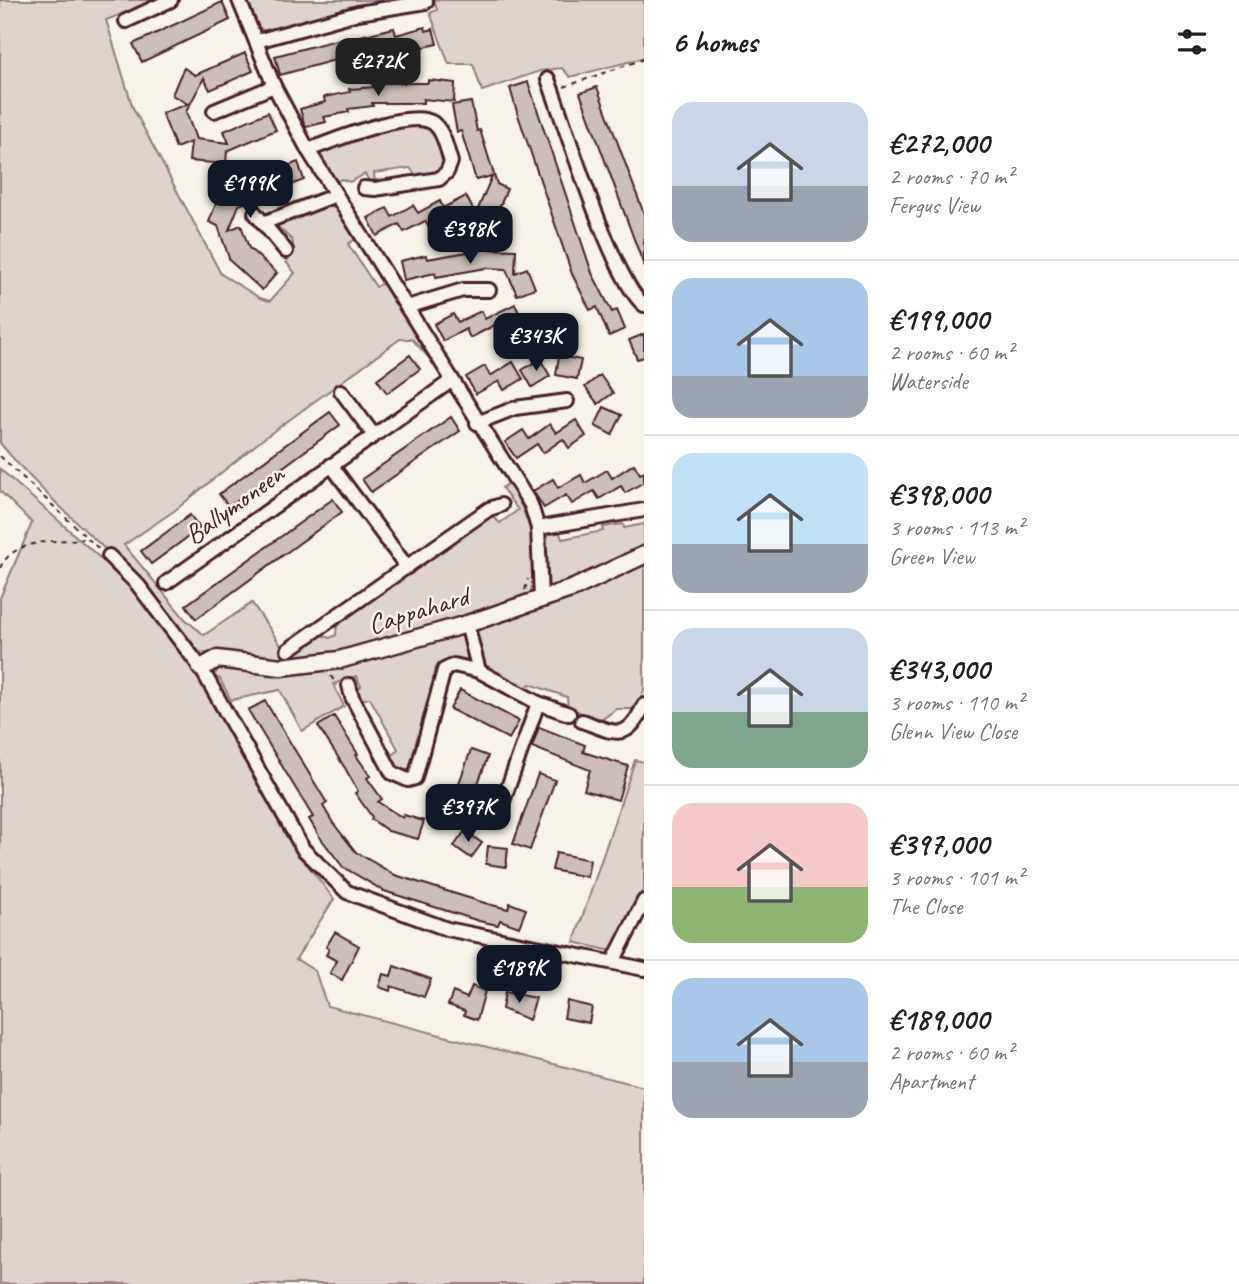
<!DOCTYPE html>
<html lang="en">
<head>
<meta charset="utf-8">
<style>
  body { margin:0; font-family:Caveat,sans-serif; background:#f6f6f6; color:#202124; height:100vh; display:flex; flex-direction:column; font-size:26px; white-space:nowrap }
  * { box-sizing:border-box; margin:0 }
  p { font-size:23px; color:#757577 }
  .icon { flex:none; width:38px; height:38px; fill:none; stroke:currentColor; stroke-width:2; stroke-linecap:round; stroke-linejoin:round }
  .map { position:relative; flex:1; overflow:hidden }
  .side { display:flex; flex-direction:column; background:#fff; width:595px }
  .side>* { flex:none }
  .price { position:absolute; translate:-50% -60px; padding:0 16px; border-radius:14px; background:#111827; color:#fff; font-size:23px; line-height:46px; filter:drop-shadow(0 2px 4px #0008) }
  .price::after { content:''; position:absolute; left:50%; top:42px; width:21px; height:16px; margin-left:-10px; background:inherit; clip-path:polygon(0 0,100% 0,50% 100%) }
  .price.current { background:#222; color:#fff }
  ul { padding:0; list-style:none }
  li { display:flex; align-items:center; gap:21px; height:175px; padding:0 28px }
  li+li { border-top:2px solid #e0e0e0 }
  li span { display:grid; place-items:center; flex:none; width:196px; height:140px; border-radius:21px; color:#555 }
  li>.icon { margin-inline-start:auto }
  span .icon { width:84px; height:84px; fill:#fffc; stroke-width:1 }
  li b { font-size:30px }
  h2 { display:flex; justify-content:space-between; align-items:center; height:84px; padding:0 28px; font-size:30px }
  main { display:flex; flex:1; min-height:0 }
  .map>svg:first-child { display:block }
</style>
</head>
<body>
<main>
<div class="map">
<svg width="644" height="1284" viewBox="0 0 644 1284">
  <rect width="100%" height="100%" fill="#f7f3e8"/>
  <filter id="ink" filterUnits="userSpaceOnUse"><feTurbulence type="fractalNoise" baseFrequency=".0143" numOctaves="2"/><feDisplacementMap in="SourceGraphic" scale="14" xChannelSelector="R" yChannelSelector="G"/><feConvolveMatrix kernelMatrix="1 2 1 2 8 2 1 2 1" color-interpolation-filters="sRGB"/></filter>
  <g filter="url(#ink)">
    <g fill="#ded4cc" stroke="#947a7c" stroke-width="2">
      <path d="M0,0H157L106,20L133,108L221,274L260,298L270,301L295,273L286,262L294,249L292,240L276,225L325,206L336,207L357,238L348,244L376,287L385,282L438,368L412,339H400L263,439L174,511L124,545L185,619L204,635L252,603L289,657L322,635L330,638L336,635L337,624L491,515L500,523L518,510L502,488L510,482C527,517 536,534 533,573C532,582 534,587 529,595L436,627L319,658L266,660L199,652C140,570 63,519 0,443Z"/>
      <polygon points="245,0 416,0 352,8 264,31 255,24"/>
      <polygon points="434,0 644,0 644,58 570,77 562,68 540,71 482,91 473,64 449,64 430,13 437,10"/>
      <path d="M413,124L432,130C438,141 447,154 445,168L437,175L417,177L410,168L374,173L375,185H371L365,174L350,182L341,179L335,183L318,159L319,153L325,148Z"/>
      <path d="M0,469C64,527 132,580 185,649L291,844L334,899L296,959L315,971L327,1006L644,1087V1284H0V598L32,523L0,491Z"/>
      <polygon points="623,524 624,528 644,524 644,549 562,585 546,586 546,534 559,531 562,539 603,531 603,527"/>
      <polygon points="644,565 644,691 634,709 616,709 604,718 596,718 568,708 567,697 530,684 524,689 484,669 476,629"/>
      <path d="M454,635L462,636L470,655L464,662L452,660L440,666L412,767L408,769L395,767L390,758L398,749L370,698L359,700L356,691L361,686L356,676L333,684L344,706L302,731L280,690L231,700L220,679L213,676L222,665C247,670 271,674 297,673C350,671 404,649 454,635Z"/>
      <polygon points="635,760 644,762 644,888 611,951 574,942"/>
    </g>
    <g fill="#ccbfb9" stroke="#4a1f2b" stroke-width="2">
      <polygon points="222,2 230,20 142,62 133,44"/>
      <polygon points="425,27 426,31 433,29 437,44 404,52 403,46 353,58 353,55 280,75 275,56 344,38 344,40 394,28 396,35"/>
      <polygon points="245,53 253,71 210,90 204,78 186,112 196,139 229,143 224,131 268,112 276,130 227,151 226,164 189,161 191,142 176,148 162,113 188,104 172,95 179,78 184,68 195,75"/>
      <polygon points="428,80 455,83 454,102 423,99 423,103 372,103 373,106 348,109 349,112 324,117 326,122 306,127 304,123 300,109 325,102 324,97 350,92 349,89 375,87 375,83 428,83"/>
      <polygon points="528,82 592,273 612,312 617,310 625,329 609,336 597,307 590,310 572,274 517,112 510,88"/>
      <polygon points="597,87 644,214 644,266 580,93"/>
      <polygon points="471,102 477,131 480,130 497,184 507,189 496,216 478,209 492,176 476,180 461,131 457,132 452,105"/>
      <polygon points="298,162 304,180 239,205 229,230 241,225 249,248 277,273 262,290 230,261 218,226 209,222 222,188 240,195 237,185"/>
      <polygon points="466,196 475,213 456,224 452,216 430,229 425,221 404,232 399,224 377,236 368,218 387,208 392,217 413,205 418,213 440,201 443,208"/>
      <polygon points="484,249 516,250 515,273 527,268 535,288 517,295 506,269 486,268 436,277 435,273 404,280 400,261 426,255 427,259"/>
      <polygon points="515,304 523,321 499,334 495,325 470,338 466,329 443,341 434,324 453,314 458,322 481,311 485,319"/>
      <polygon points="644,334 644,357 637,359 629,340"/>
      <polygon points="410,355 420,369 387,393 377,379"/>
      <polygon points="559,356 581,360 577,379 556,375"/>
      <polygon points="540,359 550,376 532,387 522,370"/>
      <polygon points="513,362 523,379 504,390 499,381 476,394 466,377 485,366 490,376"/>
      <polygon points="600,375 613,393 598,404 585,387"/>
      <polygon points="604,407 622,415 612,435 595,426"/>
      <polygon points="330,412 340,425 229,507 219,494"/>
      <polygon points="451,417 460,431 371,492 362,479"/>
      <polygon points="576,420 586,436 569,448 563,439 543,453 537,444 516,458 505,442 523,430 529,439 550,424 556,433"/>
      <polygon points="634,464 640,474 644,472 644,482 625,493 621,486 599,499 594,491 572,504 566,495 544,508 533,491 553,479 558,488 581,475 585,483 607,470 612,478"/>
      <polygon points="333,499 342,512 196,619 186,605"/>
      <polygon points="190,515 200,528 151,564 141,551"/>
      <polygon points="460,690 519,721 509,739 450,709"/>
      <polygon points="265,701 327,803 323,806 333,823 356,852 395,875 488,904 508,909 510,903 526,909 519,927 500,920 498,925 479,921 384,891 343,867 319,836 309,819 313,817 248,710"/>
      <polygon points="334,716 358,754 356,755 370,776 367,778 382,799 378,802 403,818 404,815 424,821 418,839 388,831 371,819 372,817 355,793 358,791 345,768 318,726"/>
      <polygon points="539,727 585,745 583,752 628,766 618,800 584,790 590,770 532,747"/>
      <polygon points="471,750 488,756 463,825 446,819"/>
      <polygon points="538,774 555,780 530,850 513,844"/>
      <polygon points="465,831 482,843 471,858 454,846"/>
      <polygon points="488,846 508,848 506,867 486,864"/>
      <polygon points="556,853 590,860 587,877 552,870"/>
      <polygon points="335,932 359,946 342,980 330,973 337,961 326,955 329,949 326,947"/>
      <polygon points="394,966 431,979 424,997 391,986 390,991 379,987 383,974 391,976"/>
      <polygon points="472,986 485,991 477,1020 464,1015 465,1011 448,1005 453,992 467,998"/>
      <polygon points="505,992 536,998 529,1020 502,1009"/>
      <polygon points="567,1001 592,1007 589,1023 564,1018"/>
    </g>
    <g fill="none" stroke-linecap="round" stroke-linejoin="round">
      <defs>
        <g id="minor">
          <polyline points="239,0 274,86 308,150 531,505 538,528 541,598"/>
          <polyline points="126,21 171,0"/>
          <polyline points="257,41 358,13 426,2"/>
          <path d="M548,79C565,124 613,281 644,305"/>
          <polyline points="214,111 274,86"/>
          <path d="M308,150C332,141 411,108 433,123C444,131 447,150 451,162L447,172L439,179L375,189L364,188"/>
          <polyline points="255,213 286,251"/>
          <polyline points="263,223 336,195"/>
          <polyline points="407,307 463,290 489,290"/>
          <polyline points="341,391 373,434"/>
          <polyline points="477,423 515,408 567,401"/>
          <polyline points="331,465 407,567"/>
          <polyline points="538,528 644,510"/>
          <polyline points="109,556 138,585 201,668 303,849 347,892 447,929 644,969"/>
          <polyline points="166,583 451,381"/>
          <polyline points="288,650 489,509 501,505"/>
          <polyline points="479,671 538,703 569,714"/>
          <polyline points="349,685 352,697 392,773 408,780 415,778 444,670 454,665 479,671 467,624"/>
          <path d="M582,721C615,733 627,743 644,705"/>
          <polyline points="493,821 501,807 538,703"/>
          <polyline points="613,962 644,901"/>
        </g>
        <polyline id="major" points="201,668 217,659 281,667 339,660 467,624 574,588 644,555"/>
      </defs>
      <use href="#minor" stroke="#4a1f2b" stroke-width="18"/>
      <use href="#major" stroke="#4a1f2b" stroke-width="21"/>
      <g stroke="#4a1f2b" stroke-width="2" stroke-dasharray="5 5" stroke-linecap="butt">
        <polyline points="564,87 644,59"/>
        <polyline points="0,456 99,549"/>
        <path d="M0,568C14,538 55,542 83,539"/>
        <polyline points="525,590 528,579"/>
        <polyline points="331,676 337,686"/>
      </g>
      <use href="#minor" stroke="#f7f3e8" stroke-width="12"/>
      <use href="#major" stroke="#f7f3e8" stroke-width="16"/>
    </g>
  </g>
  <g text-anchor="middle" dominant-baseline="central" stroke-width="5" stroke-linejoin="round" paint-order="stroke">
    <g font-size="28" fill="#4a1f2b" stroke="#f7f3e8">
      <text transform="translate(234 504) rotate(-36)">Ballymoneen</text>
      <text transform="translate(418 610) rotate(-17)">Cappahard</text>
    </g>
  </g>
</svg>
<b class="price current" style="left:378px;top:98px">€272K</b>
<b class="price" style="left:250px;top:220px">€199K</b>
<b class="price" style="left:470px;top:266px">€398K</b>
<b class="price" style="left:536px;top:373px">€343K</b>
<b class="price" style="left:468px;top:844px">€397K</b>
<b class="price" style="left:519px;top:1005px">€189K</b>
</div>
<section class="side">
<h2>6 homes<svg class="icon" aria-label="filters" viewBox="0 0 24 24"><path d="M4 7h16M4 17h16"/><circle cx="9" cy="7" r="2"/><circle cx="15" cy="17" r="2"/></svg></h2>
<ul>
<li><span style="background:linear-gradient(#c9d6e8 60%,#9aa5b1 0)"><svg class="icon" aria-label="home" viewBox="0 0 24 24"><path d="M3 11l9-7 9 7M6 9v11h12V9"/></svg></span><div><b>€272,000</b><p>2 rooms · 70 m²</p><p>Fergus View</p></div></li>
<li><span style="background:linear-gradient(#a9c7e8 70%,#9aa5b1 0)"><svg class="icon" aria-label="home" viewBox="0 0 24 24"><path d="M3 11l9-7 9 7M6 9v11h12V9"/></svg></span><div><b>€199,000</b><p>2 rooms · 60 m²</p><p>Waterside</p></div></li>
<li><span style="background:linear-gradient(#bfe0f5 65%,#9aa5b1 0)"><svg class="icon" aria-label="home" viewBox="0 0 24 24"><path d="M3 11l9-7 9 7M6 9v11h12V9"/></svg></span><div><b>€398,000</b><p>3 rooms · 113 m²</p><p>Green View</p></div></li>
<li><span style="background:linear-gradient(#c9d6e8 60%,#7fa58c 0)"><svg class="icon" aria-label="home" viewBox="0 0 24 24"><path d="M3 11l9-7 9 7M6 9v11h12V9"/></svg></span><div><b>€343,000</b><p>3 rooms · 110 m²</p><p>Glenn View Close</p></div></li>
<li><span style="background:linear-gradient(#f6c9c9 60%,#8fb573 0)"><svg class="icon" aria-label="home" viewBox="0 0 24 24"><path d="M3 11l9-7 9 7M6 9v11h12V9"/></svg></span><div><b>€397,000</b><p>3 rooms · 101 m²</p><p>The Close</p></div></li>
<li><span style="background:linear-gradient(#a9c7e8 60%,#9aa5b1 0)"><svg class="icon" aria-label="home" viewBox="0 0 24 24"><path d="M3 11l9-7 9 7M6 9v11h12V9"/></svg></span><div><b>€189,000</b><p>2 rooms · 60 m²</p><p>Apartment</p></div></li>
</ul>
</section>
</main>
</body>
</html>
